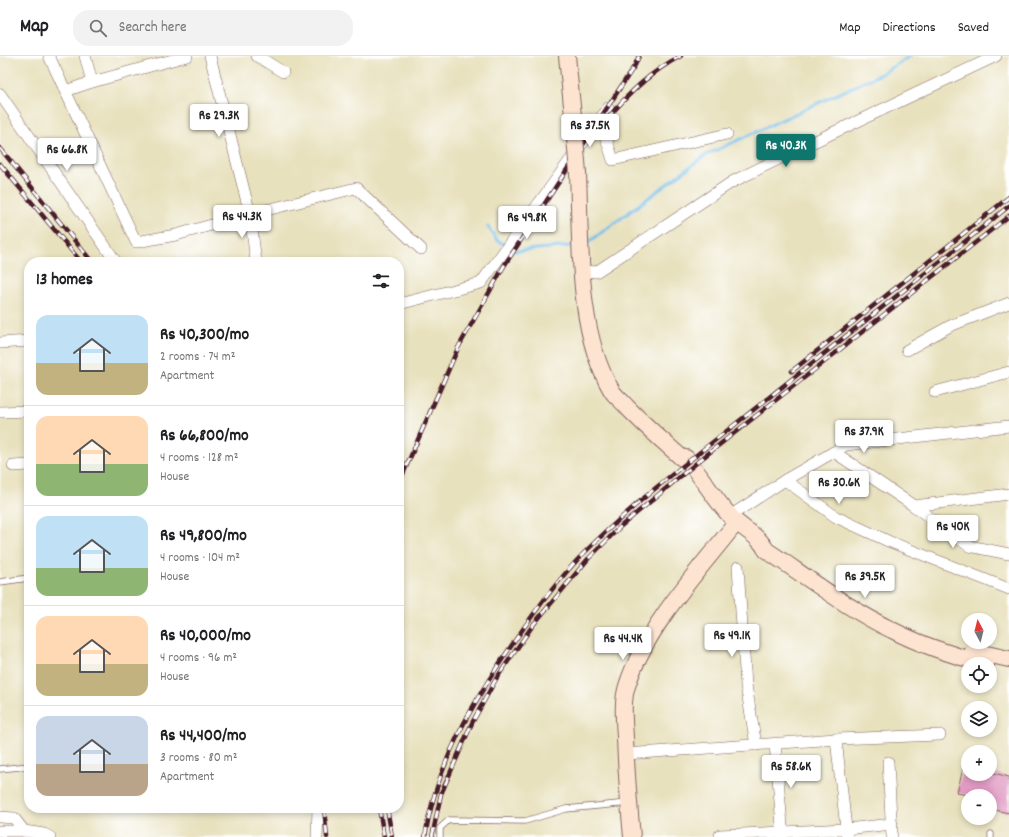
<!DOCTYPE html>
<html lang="en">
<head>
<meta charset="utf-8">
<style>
  body { margin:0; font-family:Dekko,sans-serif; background:#f2f2f2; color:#202124; height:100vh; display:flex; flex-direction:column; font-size:15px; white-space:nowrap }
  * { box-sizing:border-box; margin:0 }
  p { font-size:13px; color:#757577 }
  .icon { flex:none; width:22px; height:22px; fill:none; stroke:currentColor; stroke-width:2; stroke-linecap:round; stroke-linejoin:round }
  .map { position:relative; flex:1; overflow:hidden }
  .details { position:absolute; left:24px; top:201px; width:380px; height:556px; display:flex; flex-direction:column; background:#fff; border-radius:16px; box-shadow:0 2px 6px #0003 }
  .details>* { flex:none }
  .needle { width:26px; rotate:353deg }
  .fabs { position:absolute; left:961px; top:557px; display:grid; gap:8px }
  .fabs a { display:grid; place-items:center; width:36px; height:36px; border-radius:50%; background:#fff; box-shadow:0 2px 6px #0003; font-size:20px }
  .price { position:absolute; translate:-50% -34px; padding:0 9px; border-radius:4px; background:#fff; color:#222; font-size:13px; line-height:26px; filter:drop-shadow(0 1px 2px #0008) }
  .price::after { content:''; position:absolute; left:50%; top:24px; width:12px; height:9px; margin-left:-6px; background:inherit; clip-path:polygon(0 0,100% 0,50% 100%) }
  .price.current { background:#0f766e; color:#fff }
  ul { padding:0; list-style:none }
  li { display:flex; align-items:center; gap:12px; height:100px; padding:0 12px }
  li+li { border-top:1px solid #e0e0e0 }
  li span { display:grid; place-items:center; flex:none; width:112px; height:80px; border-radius:12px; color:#555 }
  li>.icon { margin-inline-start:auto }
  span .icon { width:48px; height:48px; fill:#fffc; stroke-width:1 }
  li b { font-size:17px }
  h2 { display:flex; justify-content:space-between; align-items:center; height:48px; padding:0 12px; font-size:17px }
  header { display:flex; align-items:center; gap:24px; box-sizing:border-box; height:56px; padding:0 20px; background:#fff; border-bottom:1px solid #e0e0e0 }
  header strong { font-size:19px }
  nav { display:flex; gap:22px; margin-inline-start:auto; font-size:14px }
  .search { width:280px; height:36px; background:#f2f2f2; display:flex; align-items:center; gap:10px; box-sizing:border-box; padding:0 14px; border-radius:16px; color:#757577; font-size:15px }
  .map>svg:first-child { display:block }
</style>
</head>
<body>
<header>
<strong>Map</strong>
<div class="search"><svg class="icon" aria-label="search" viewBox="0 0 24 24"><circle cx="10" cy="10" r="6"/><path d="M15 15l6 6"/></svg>Search here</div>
<nav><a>Map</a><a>Directions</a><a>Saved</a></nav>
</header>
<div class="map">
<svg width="1009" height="781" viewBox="0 0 1009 781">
  <rect width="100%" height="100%" fill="#fff"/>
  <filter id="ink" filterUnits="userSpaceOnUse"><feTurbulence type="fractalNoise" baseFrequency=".025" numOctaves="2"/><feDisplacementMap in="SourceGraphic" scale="8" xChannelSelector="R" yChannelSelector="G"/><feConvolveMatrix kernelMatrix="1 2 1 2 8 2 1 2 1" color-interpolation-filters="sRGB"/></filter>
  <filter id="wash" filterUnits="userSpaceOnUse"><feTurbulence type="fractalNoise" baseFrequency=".012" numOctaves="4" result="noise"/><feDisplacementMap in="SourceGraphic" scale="16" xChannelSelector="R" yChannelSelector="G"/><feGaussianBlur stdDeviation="0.9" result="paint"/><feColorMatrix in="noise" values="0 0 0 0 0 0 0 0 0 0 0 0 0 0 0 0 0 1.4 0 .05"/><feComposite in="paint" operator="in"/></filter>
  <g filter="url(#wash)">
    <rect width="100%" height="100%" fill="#e8e1bd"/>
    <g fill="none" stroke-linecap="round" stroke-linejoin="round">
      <g stroke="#76c0ef" stroke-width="3">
        <polyline points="488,171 497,184 515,195 571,190"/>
        <polyline points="589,186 706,99 881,18 910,0"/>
      </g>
    </g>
    <g id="blocks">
      <polygon fill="#e09ac3" points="965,704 968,704 968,718 990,718 990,716 1009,721 1009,757 990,753 992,744 990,744 990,740 973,740 957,737"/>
    </g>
  </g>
  <g filter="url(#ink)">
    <use href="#blocks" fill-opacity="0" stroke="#81635e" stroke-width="1"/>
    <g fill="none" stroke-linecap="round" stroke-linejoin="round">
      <defs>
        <g id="lane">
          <polyline points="0,526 29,522"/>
          <polyline points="0,713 29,710"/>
          <polyline points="440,781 440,772 449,764 525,765 566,753 629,747"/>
          <polyline points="991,781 991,778"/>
        </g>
        <g id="street">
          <polyline points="49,0 136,186 176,179 254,157 356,132 421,193"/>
          <polyline points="85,0 92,26 187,0"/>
          <polyline points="210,0 250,158 256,206"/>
          <polyline points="257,0 283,16"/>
          <polyline points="65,35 92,26"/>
          <polyline points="0,38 116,206"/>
          <polyline points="600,63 613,104 727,78"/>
          <polyline points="583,215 596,216 732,126 805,90 996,0"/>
          <polyline points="399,248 481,227 608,52"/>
          <polyline points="0,287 29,285"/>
          <polyline points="907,294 950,270 1009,247"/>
          <polyline points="935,336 1009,316"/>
          <polyline points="0,356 29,355"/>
          <polyline points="834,396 914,450 1009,438"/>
          <polyline points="13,410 29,409"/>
          <polyline points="785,424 836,461 888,485 1009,533"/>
          <polyline points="914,450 969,490 1009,498"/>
          <polyline points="730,460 785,424 846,389 1009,370"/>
          <polyline points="738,511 746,629 756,689"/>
          <polyline points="836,683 847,781"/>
          <polyline points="775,688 783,781"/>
          <polyline points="626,698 836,683 940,679"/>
          <polyline points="888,706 892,781"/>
          <polyline points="0,761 14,762 24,775 44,778 50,781"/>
          <polyline points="0,775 24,775"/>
          <polyline points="317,781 318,752"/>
          <polyline points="720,781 720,779 846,773 892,768"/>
        </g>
        <g id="secondary">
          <polyline points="567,0 574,70"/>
          <path d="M578,117C581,184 576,276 612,335C615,340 622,345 626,350C644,369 663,385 682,402H686C702,421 714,443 731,461C742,473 759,479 766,494C807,521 848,553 892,574C921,589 955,600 986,608"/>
          <polyline points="973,595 1009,603"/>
          <path d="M632,781C629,748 626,715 625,681C624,665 622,645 627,630C645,572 699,514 736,467"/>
        </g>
      </defs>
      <use href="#lane" stroke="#81635e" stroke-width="7"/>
      <use href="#street" stroke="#81635e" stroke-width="12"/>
      <use href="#secondary" stroke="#81635e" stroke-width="18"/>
      <use href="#lane" stroke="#fff" stroke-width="5.5"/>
      <use href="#street" stroke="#fff" stroke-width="11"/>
      <use href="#secondary" stroke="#fde4d1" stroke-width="16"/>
      <defs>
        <g id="rail">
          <path d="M607,63C628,38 651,15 681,0"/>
          <polyline points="0,92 92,206"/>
          <polyline points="0,108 81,206"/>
          <polyline points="792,315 1009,141"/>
          <polyline points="399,427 458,292 504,210 635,9 639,0"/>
          <polyline points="324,752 327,781"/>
          <polyline points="379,752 384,781"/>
          <polyline points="387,752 392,781"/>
          <path d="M425,781C436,709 473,645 514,586C535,555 558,523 585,496C641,440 706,392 767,343C848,278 929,215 1009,150"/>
          <polyline points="432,781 441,738 472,667 496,623 533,569 588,503 621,470 700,404 1009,160"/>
        </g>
      </defs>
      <use href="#rail" stroke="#4a1f2b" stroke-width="4.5"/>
      <use href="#rail" stroke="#fff" stroke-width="3" stroke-dasharray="9" stroke-linecap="butt"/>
      <defs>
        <polyline id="secondary-bridge" points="574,70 578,117"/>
      </defs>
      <use href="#secondary-bridge" stroke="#81635e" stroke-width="18" stroke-linecap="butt"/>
      <use href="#secondary-bridge" stroke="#fde4d1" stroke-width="16"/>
    </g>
  </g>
</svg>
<div class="fabs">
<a><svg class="needle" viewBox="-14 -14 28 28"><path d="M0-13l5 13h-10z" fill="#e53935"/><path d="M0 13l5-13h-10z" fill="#757577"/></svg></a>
<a><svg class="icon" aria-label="locate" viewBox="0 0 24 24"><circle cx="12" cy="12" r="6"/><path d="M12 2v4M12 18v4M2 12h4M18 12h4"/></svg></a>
<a><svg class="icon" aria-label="layers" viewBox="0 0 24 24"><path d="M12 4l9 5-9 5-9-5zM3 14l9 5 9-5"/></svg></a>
<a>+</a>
<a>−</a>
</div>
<b class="price" style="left:219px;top:82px">Rs 29.3K</b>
<b class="price" style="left:590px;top:92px">Rs 37.5K</b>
<b class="price current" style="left:786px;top:112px">Rs 40.3K</b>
<b class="price" style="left:67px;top:116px">Rs 66.8K</b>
<b class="price" style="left:242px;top:183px">Rs 44.3K</b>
<b class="price" style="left:527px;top:184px">Rs 49.8K</b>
<b class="price" style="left:864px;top:398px">Rs 37.9K</b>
<b class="price" style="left:839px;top:449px">Rs 30.6K</b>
<b class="price" style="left:953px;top:493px">Rs 40K</b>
<b class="price" style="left:865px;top:543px">Rs 39.5K</b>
<b class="price" style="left:732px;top:602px">Rs 49.1K</b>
<b class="price" style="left:623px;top:605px">Rs 44.4K</b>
<b class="price" style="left:791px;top:733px">Rs 58.6K</b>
<section class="details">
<h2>13 homes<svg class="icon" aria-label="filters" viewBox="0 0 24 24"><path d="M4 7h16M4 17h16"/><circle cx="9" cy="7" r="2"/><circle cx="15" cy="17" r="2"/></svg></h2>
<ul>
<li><span style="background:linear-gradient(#bfe0f5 60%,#c2b280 0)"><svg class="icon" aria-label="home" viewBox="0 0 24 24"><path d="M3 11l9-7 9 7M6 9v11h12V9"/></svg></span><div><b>Rs 40,300/mo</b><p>2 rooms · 74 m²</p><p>Apartment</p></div></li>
<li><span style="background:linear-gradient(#ffd9b3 60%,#8fb573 0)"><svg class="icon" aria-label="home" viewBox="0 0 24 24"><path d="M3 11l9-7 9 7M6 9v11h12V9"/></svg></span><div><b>Rs 66,800/mo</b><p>4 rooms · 128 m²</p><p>House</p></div></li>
<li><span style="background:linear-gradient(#bfe0f5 65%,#8fb573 0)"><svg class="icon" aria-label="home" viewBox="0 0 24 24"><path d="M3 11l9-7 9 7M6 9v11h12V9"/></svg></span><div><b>Rs 49,800/mo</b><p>4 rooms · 104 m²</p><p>House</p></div></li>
<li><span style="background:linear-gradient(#ffd9b3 60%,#c2b280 0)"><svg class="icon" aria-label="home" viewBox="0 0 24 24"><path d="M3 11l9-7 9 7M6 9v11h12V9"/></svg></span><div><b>Rs 40,000/mo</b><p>4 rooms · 96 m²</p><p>House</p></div></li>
<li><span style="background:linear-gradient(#c9d6e8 60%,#b9a48a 0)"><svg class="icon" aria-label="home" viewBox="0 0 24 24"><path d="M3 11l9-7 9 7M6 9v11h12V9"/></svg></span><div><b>Rs 44,400/mo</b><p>3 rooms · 80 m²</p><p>Apartment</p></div></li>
</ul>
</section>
</div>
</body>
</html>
